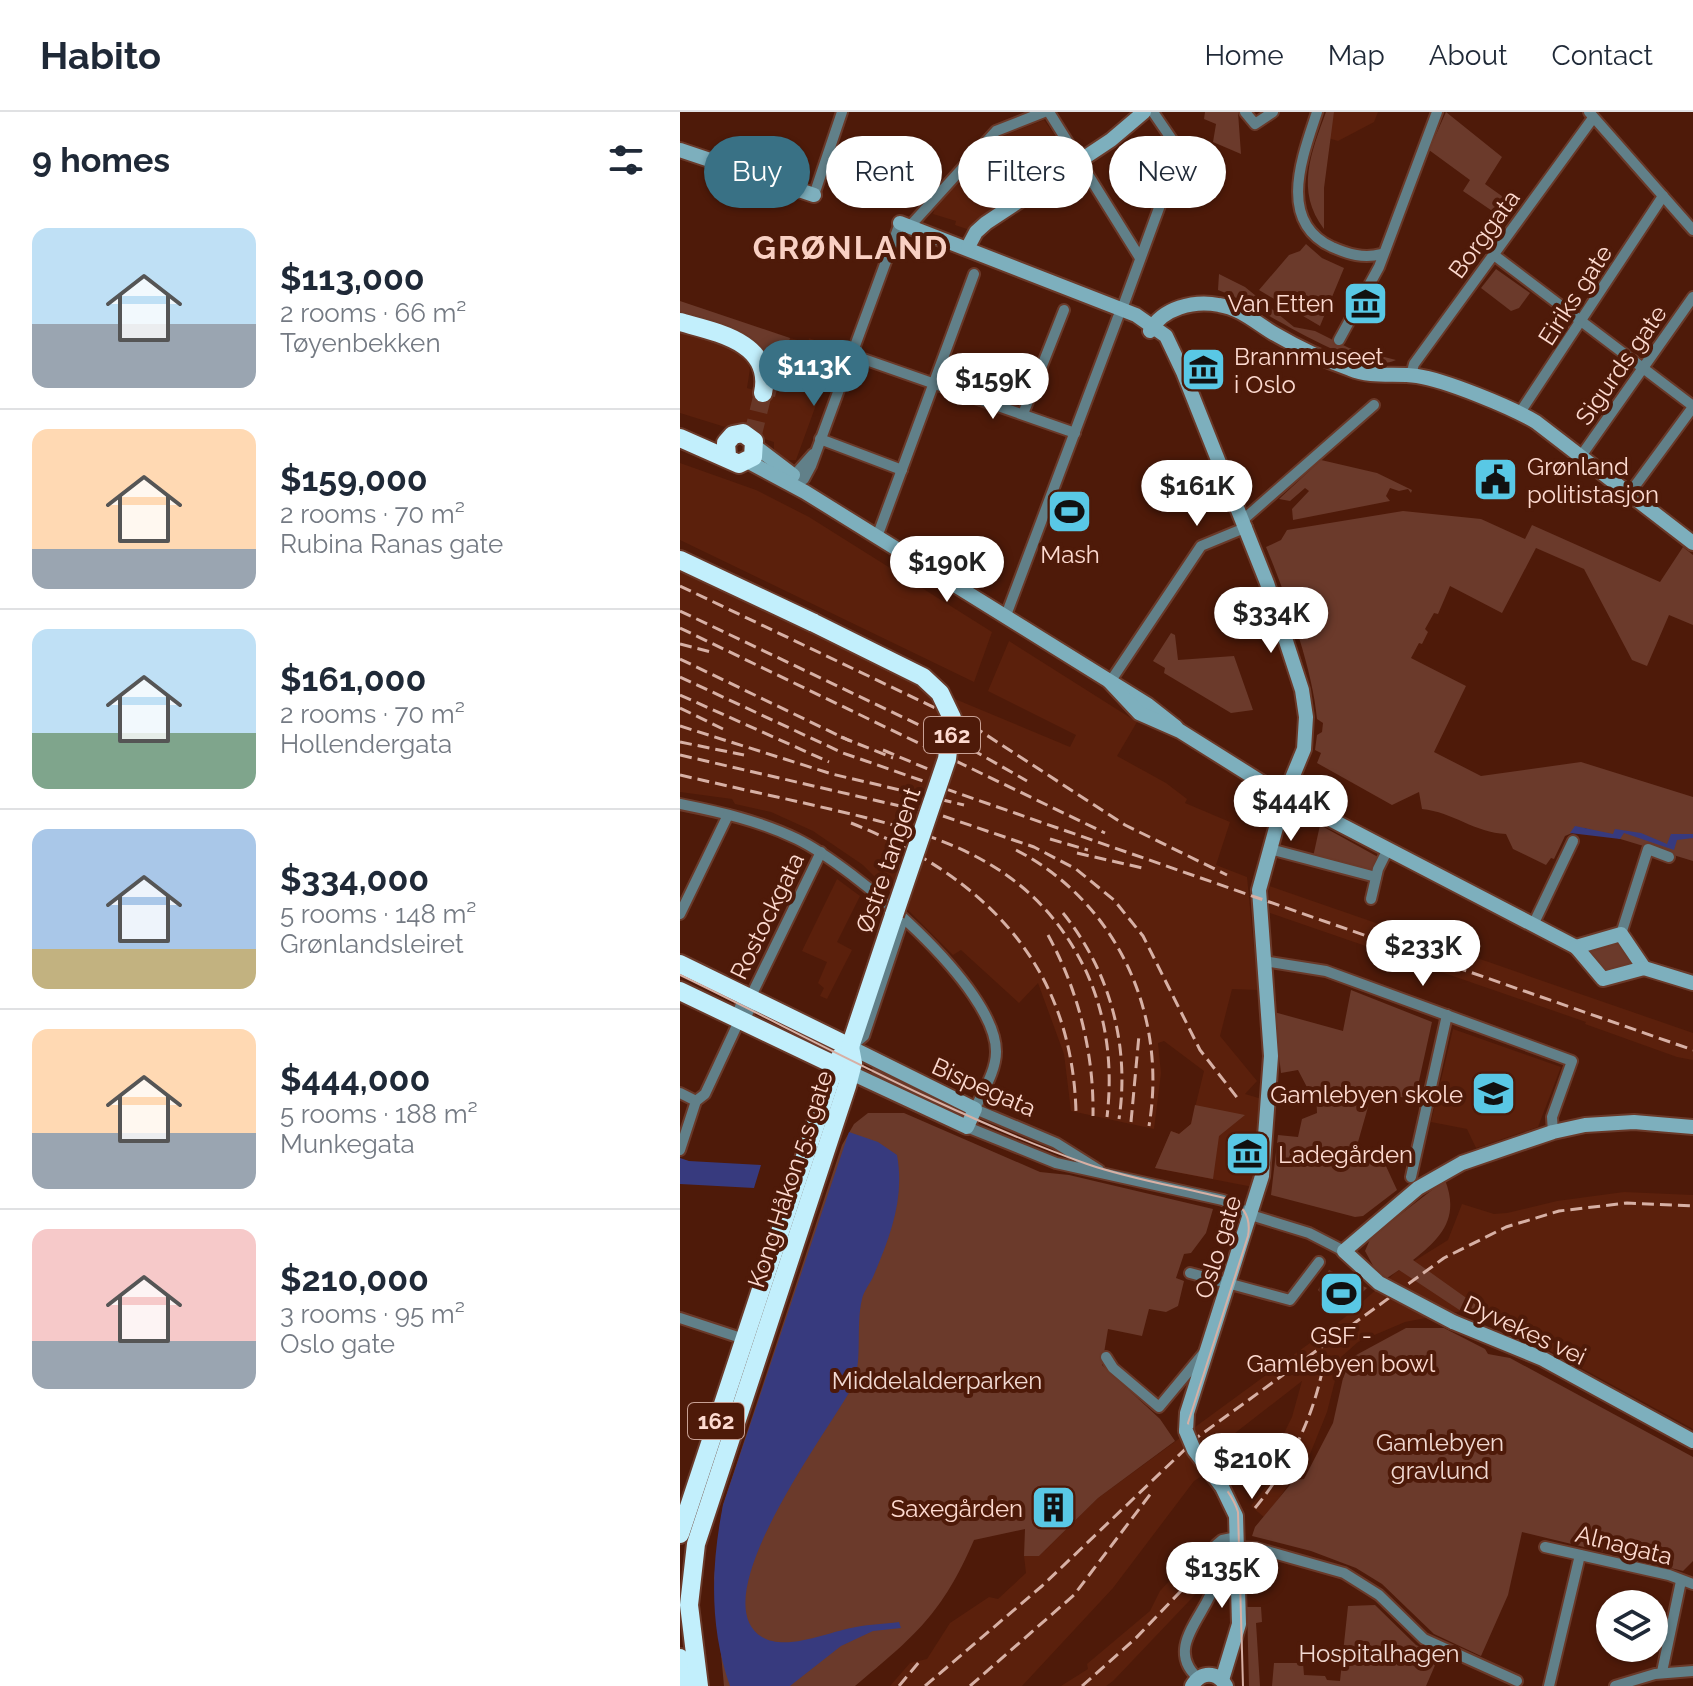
<!DOCTYPE html>
<html lang="en">
<head>
<meta charset="utf-8">
<style>
  body { margin:0; font-family:Raleway,sans-serif; background:#f2f2f3; color:#1f2937; height:100vh; display:flex; flex-direction:column; font-size:30px; white-space:nowrap }
  * { box-sizing:border-box; margin:0 }
  p { font-size:26px; color:#747a83 }
  .icon { flex:none; width:44px; height:44px; fill:none; stroke:currentColor; stroke-width:2; stroke-linecap:round; stroke-linejoin:round }
  .map { position:relative; flex:1; overflow:hidden }
  .panel { display:flex; flex-direction:column; background:#fff; width:680px }
  .panel>* { flex:none }
  .guide { position:absolute; left:24px; top:24px; width:760px; height:72px; display:flex; gap:16px }
  .fabs { position:absolute; left:916px; top:1478px; display:grid; gap:16px }
  .fabs a { display:grid; place-items:center; width:72px; height:72px; border-radius:50%; background:#fff; box-shadow:0 2px 6px #0004; font-size:40px }
  .price { position:absolute; translate:-50% -68px; padding:0 18px; border-radius:28px; background:#fff; color:#222; font-size:26px; line-height:52px; filter:drop-shadow(0 2px 4px #0008) }
  .price::after { content:''; position:absolute; left:50%; top:48px; width:24px; height:18px; margin-left:-12px; background:inherit; clip-path:polygon(0 0,100% 0,50% 100%) }
  .price.on { background:#397185; color:#fff }
  ul { padding:0; list-style:none }
  li { display:flex; align-items:center; gap:24px; height:200px; padding:0 32px }
  li+li { border-top:2px solid #e0e1e3 }
  li span { display:grid; place-items:center; flex:none; width:224px; height:160px; border-radius:16px; color:#555 }
  li>.icon { margin-inline-start:auto }
  span .icon { width:96px; height:96px; fill:#fffc; stroke-width:1 }
  li b { font-size:34px }
  h2 { display:flex; justify-content:space-between; align-items:center; height:96px; padding:0 32px; font-size:34px }
  .chip { padding:0 28px; border-radius:36px; background:#fff; box-shadow:0 2px 6px #0004; font-size:28px; line-height:72px }
  .chip.on { background:#397185; color:#fff }
  header { display:flex; align-items:center; gap:48px; box-sizing:border-box; height:112px; padding:0 40px; background:#fff; border-bottom:2px solid #e0e1e3 }
  header strong { font-size:38px }
  nav { display:flex; gap:44px; margin-inline-start:auto; font-size:28px }
  main { display:flex; flex:1; min-height:0 }
  .map>svg:first-child { display:block }
</style>
</head>
<body>
<header>
<strong>Habito</strong>
<nav><a>Home</a><a>Map</a><a>About</a><a>Contact</a></nav>
</header>
<main>
<section class="panel">
<h2>9 homes<svg class="icon" aria-label="filters" viewBox="0 0 24 24"><path d="M4 7h16M4 17h16"/><circle cx="9" cy="7" r="2"/><circle cx="15" cy="17" r="2"/></svg></h2>
<ul>
<li><span style="background:linear-gradient(#bfe0f5 60%,#9aa5b1 0)"><svg class="icon" aria-label="home" viewBox="0 0 24 24"><path d="M3 11l9-7 9 7M6 9v11h12V9"/></svg></span><div><b>$113,000</b><p>2 rooms · 66 m²</p><p>Tøyenbekken</p></div></li>
<li><span style="background:linear-gradient(#ffd9b3 75%,#9aa5b1 0)"><svg class="icon" aria-label="home" viewBox="0 0 24 24"><path d="M3 11l9-7 9 7M6 9v11h12V9"/></svg></span><div><b>$159,000</b><p>2 rooms · 70 m²</p><p>Rubina Ranas gate</p></div></li>
<li><span style="background:linear-gradient(#bfe0f5 65%,#7fa58c 0)"><svg class="icon" aria-label="home" viewBox="0 0 24 24"><path d="M3 11l9-7 9 7M6 9v11h12V9"/></svg></span><div><b>$161,000</b><p>2 rooms · 70 m²</p><p>Hollendergata</p></div></li>
<li><span style="background:linear-gradient(#a9c7e8 75%,#c2b280 0)"><svg class="icon" aria-label="home" viewBox="0 0 24 24"><path d="M3 11l9-7 9 7M6 9v11h12V9"/></svg></span><div><b>$334,000</b><p>5 rooms · 148 m²</p><p>Grønlandsleiret</p></div></li>
<li><span style="background:linear-gradient(#ffd9b3 65%,#9aa5b1 0)"><svg class="icon" aria-label="home" viewBox="0 0 24 24"><path d="M3 11l9-7 9 7M6 9v11h12V9"/></svg></span><div><b>$444,000</b><p>5 rooms · 188 m²</p><p>Munkegata</p></div></li>
<li><span style="background:linear-gradient(#f6c9c9 70%,#9aa5b1 0)"><svg class="icon" aria-label="home" viewBox="0 0 24 24"><path d="M3 11l9-7 9 7M6 9v11h12V9"/></svg></span><div><b>$210,000</b><p>3 rooms · 95 m²</p><p>Oslo gate</p></div></li>
</ul>
</section>
<div class="map">
<svg width="1013" height="1574" viewBox="0 0 1013 1574">
  <rect width="100%" height="100%" fill="#4e1a09"/>
  <g fill="#5b200c">
    <polygon points="654,0 698,0 694,10 658,29 648,26"/>
    <polygon points="364,8 390,44 319,92 290,118 275,113 276,109 253,102 257,90 320,25"/>
    <polygon points="0,218 47,232 68,247 70,257 67,276 95,284 110,226 128,231 129,226 148,233 151,228 166,234 158,247 152,249 116,348 106,348 94,338 94,330 0,301"/>
    <polygon points="0,351 76,378 129,405 312,520 294,570 0,428"/>
    <polygon points="0,454 222,565 390,635 396,623 308,579 329,529 457,610 437,644 486,671 507,687 505,691 550,710 536,753 567,765 578,878 552,877 540,924 577,969 565,982 582,987 573,1075 475,1056 491,1019 499,1022 511,1012 524,959 484,929 478,931 481,961 474,1017 391,999 384,942 358,871 339,891 281,838 273,843 183,753 133,719 91,700 55,692 52,687 0,680"/>
    <polygon points="157,767 180,784 157,830 172,838 147,887 140,884 144,876 138,871 147,850 122,839"/>
    <polygon points="589,774 1013,921 1013,948 997,945 905,912 906,910 590,801"/>
    <polygon points="773,917 881,955 858,1015 796,1036 787,1017 751,1010"/>
    <polygon points="944,1080 1013,1083 1013,1317 828,1216 830,1213 803,1195 725,1210 678,1230 661,1245 647,1300 630,1342 585,1406 571,1394 587,1373 586,1358 612,1305 622,1269 550,1325 537,1341 536,1355 514,1369 433,1476 342,1574 210,1574 230,1551 247,1547 270,1511 309,1485 318,1487 346,1461 344,1444 359,1444 418,1386 664,1206 715,1161 768,1128 782,1092 814,1102 827,1101 877,1089"/>
    <polygon points="509,1448 530,1467 433,1569 426,1574 381,1574 408,1557 407,1552 470,1499 480,1479"/>
  </g>
  <g fill="#6b3a2b">
    <polygon points="525,0 558,0 561,42 533,30 536,12 524,7"/>
    <path d="M646,0H654L644,76V117C615,79 631,41 646,0Z"/>
    <polygon points="766,0 822,45 805,72 833,92 824,107 783,79 790,68 749,38"/>
    <polygon points="626,132 642,146 664,156 640,214 579,178 609,143 620,139"/>
    <polygon points="816,157 850,181 839,196 831,199 801,176"/>
    <path d="M539,162L565,175L614,215L635,219L669,236L716,248C680,267 576,191 538,178Z"/>
    <polygon points="0,189 110,226 95,285 88,283 79,234 72,227 0,201"/>
    <polygon points="641,348 697,361 732,378 731,381 728,377 719,379 710,376 706,384 710,389 613,408 612,397 629,379 625,376 610,389 599,387"/>
    <path d="M723,399L801,407L845,427L852,413L980,470L1003,435L1013,443V513L989,503L967,554L952,548L904,457L856,436L822,501L770,474L758,502L754,501L745,517L748,520L742,532L739,531L731,546L786,574L754,640L801,664L901,650L1013,685V749L904,716L885,724L874,747L871,746L866,753L833,737L826,722C795,721 773,700 742,697L739,680L712,693L637,651L641,641L635,638L637,623L642,620L643,611L637,607C633,557 605,481 586,435L601,428L607,418Z"/>
    <polygon points="491,521 495,523 498,548 554,544 573,598 551,601 484,561 485,556 473,549"/>
    <polygon points="640,713 698,745 692,760 633,745"/>
    <polygon points="925,828 941,830 953,854 926,863 906,835"/>
    <polygon points="671,878 752,910 735,987 706,983 703,991 690,988 678,1030 678,1034 699,1039 717,1078 683,1104 675,1105 591,1083 598,1023 618,1025 622,1007 637,1001 636,981 630,981 618,958 601,961 594,900 663,919"/>
    <polygon points="193,954 285,995 280,1007 191,963"/>
    <polygon points="515,993 565,1003 539,1024 533,1067 475,1056 491,1019 499,1022 511,1012"/>
    <path d="M188,1001H224L360,1060L389,1063L533,1097L526,1121L511,1141L504,1142L496,1166L504,1169L498,1194L486,1200L469,1197L462,1224L428,1217L422,1253L480,1307L495,1329L418,1386L359,1444H344L345,1417L294,1428C262,1502 235,1524 175,1574H44L34,1466L43,1393L162,1033L174,1012Z"/>
    <path d="M765,1068C780,1106 761,1126 733,1148L799,1195L787,1203L719,1158L707,1166L696,1159L685,1139L691,1125Z"/>
    <polygon points="649,1158 687,1176 659,1202 638,1178"/>
    <polygon points="726,1216 764,1216 805,1237 808,1242 830,1246 1013,1345 1013,1449 1003,1459 842,1420 828,1483 801,1544 754,1522 702,1472 676,1456 631,1439 572,1424 575,1415 614,1368 624,1367 653,1311 667,1248"/>
    <polygon points="695,1493 736,1533 759,1544 746,1574 592,1574 594,1551 623,1551 624,1563 645,1564 647,1568 660,1569 668,1494"/>
    <polygon points="567,1495 581,1495 582,1510 576,1511 580,1574 569,1574"/>
  </g>
  <g fill="#373a7e">
    <polygon points="895,714 933,722 935,717 961,721 987,732 991,722 1013,722 1013,726 997,728 994,738 944,721 940,727 890,721"/>
    <path d="M169,1020L198,1030L217,1043C225,1087 210,1125 193,1165C189,1173 184,1179 182,1187C175,1216 184,1251 171,1277C150,1317 20,1487 82,1525C107,1540 150,1519 176,1515C191,1512 204,1512 219,1510L221,1516L193,1519L161,1534L110,1574H50C29,1515 31,1453 43,1393Z"/>
    <polygon points="0,1046 9,1049 81,1053 74,1076 0,1072"/>
  </g>
  <g fill="none" stroke-linecap="round" stroke-linejoin="round">
    <polyline stroke="#683727" stroke-width="18" stroke-dasharray="18 9" stroke-linecap="butt" points="72,326 83,281"/>
    <defs>
      <g id="street">
        <polyline points="369,0 460,146"/>
        <polyline points="565,0 575,12 593,0"/>
        <path d="M637,0C623,43 596,109 652,135C668,142 684,147 701,142"/>
        <polyline points="909,0 1013,118"/>
        <polyline points="134,83 162,0"/>
        <polyline points="230,114 316,19 364,0"/>
        <polyline points="814,143 1013,294"/>
        <polyline points="442,197 498,44 497,35 473,0"/>
        <polyline points="659,228 699,155 757,0"/>
        <polyline points="172,243 395,321"/>
        <polyline points="731,263 734,252 913,6"/>
        <polyline points="343,302 384,198"/>
        <polyline points="839,302 983,84"/>
        <polyline points="140,327 222,358"/>
        <polyline points="901,344 1013,185"/>
        <polyline points="113,371 118,359 133,342"/>
        <polyline points="113,373 124,367 131,354 220,111"/>
        <polyline points="949,382 1013,295"/>
        <polyline points="564,407 694,293"/>
        <polyline points="197,425 294,162"/>
        <polyline points="325,506 438,205"/>
        <polyline points="430,570 521,434 567,415"/>
        <path d="M0,692C40,700 80,709 117,727C172,754 317,875 316,940C316,959 303,979 295,997L376,1031L419,1058"/>
        <polyline points="590,737 696,765"/>
        <polyline points="691,787 698,757 708,737"/>
        <polyline points="0,802 48,703"/>
        <polyline points="853,813 893,729"/>
        <polyline points="941,822 968,737 989,745"/>
        <polyline points="584,849 646,859 892,949 872,1005 873,1020"/>
        <polyline points="60,907 57,902 63,888 70,886 141,740"/>
        <polyline points="172,934 184,924 223,807"/>
        <polyline points="0,981 16,989"/>
        <polyline points="287,1015 376,1051 543,1088 574,1104 629,1121 664,1139"/>
        <polyline points="0,1038 16,989 25,982 60,907 66,905 72,892 70,886"/>
        <polyline points="731,1065 767,903"/>
        <polyline points="510,1161 610,1188 639,1150"/>
        <polyline points="0,1206 67,1228"/>
        <polyline points="426,1245 433,1256 479,1295 523,1242"/>
        <polyline points="557,1435 576,1436 664,1461 699,1483 744,1527 837,1569"/>
        <polyline points="865,1435 989,1463 1013,1472"/>
        <polyline points="982,1560 1001,1469"/>
        <path d="M518,1566C483,1535 528,1502 535,1470C538,1458 534,1445 536,1433L542,1428L557,1425"/>
        <polyline points="869,1574 900,1443"/>
        <polyline points="935,1574 975,1562 1013,1559"/>
      </g>
      <g id="secondary">
        <polyline points="0,38 134,83"/>
        <polyline points="220,111 456,203 486,224 503,260 587,471 622,578 626,605 624,637 605,683 579,778 591,944 582,1064 507,1301 506,1319"/>
        <polyline points="288,135 296,120 306,111 431,28 464,0"/>
        <path d="M470,219C482,196 514,188 539,193C560,196 575,210 593,221C617,235 644,248 670,257C692,266 714,261 737,264C765,268 831,295 856,310L1013,431"/>
        <polyline points="76,335 113,363"/>
        <polyline points="69,350 125,380 468,593 496,615"/>
        <polyline points="430,570 459,601 500,619 594,678 896,835"/>
        <polyline points="896,835 941,822 964,856"/>
        <polyline points="896,835 923,867 964,856"/>
        <polyline points="964,856 1013,871"/>
        <polyline points="170,935 295,997 287,1015 171,961"/>
        <polyline points="699,1171 664,1139 738,1076 782,1051 873,1020 905,1013 954,1010 1013,1015"/>
        <polyline points="773,1210 863,1247 1013,1329"/>
        <polyline points="542,1375 556,1404 559,1512 542,1568"/>
        <path d="M512,1574C521,1559 537,1559 546,1574"/>
      </g>
      <g id="highway">
        <path d="M0,210C35,220 94,230 83,281"/>
        <polyline points="0,326 59,352 73,345 74,329 63,321 53,323 46,331 47,344"/>
        <polyline points="0,448 134,511"/>
        <polyline points="0,852 170,935"/>
        <polyline points="0,879 165,958"/>
        <polyline points="0,1422 151,966 160,945 170,935 214,803"/>
        <polyline points="0,1546 8,1574"/>
        <polyline points="19,1574 9,1493 16,1432 167,974 173,951 170,935"/>
      </g>
    </defs>
    <use href="#street" stroke="#6a3929" stroke-width="14"/>
    <use href="#secondary" stroke="#6a3929" stroke-width="18"/>
    <use href="#highway" stroke="#6a3929" stroke-width="22"/>
    <use href="#street" stroke="#618089" stroke-width="10"/>
    <use href="#secondary" stroke="#7dafbd" stroke-width="14"/>
    <use href="#highway" stroke="#c2effc" stroke-width="18"/>
    <path stroke="#d7b0a5" stroke-width="2" d="M0,863C134,928 267,1002 407,1052C453,1068 502,1075 548,1087C565,1094 571,1107 568,1124L508,1311C509,1347 548,1367 558,1400L563,1574"/>
    <g stroke="#d7b0a5" stroke-width="3" stroke-dasharray="12 6" stroke-linecap="butt">
      <polyline points="0,474 291,613 445,713 547,763"/>
      <polyline points="0,499 298,641"/>
      <polyline points="0,516 425,721"/>
      <polyline points="0,532 31,540"/>
      <polyline points="0,547 170,629"/>
      <polyline points="0,565 163,641 1013,938"/>
      <polyline points="0,583 149,650"/>
      <polyline points="0,596 43,617"/>
      <polyline points="0,614 152,662 284,693"/>
      <polyline points="161,625 213,646"/>
      <polyline points="0,630 64,643"/>
      <polyline points="291,637 347,669"/>
      <polyline points="203,638 262,663"/>
      <polyline points="0,643 263,704 354,735 396,757 434,788 463,824 520,938 559,988"/>
      <path d="M0,663C51,675 103,686 154,698C261,723 353,750 405,857C427,904 433,954 427,1005"/>
      <path d="M171,711C304,764 392,852 396,1000"/>
      <polyline points="370,727 408,738"/>
      <path d="M336,738C437,790 488,903 469,1014"/>
      <polyline points="397,741 467,757"/>
      <path d="M383,801C430,859 450,934 439,1007"/>
      <path d="M368,823C398,878 414,940 413,1004"/>
      <polyline points="451,1010 459,923"/>
      <path d="M575,1396C610,1353 634,1305 644,1250"/>
      <polyline points="219,1574 239,1550"/>
      <polyline points="245,1574 362,1474 519,1324 764,1146 826,1115 879,1099 947,1091 1013,1094"/>
      <polyline points="290,1574 394,1483 472,1380"/>
      <polyline points="402,1574 455,1527 520,1459"/>
    </g>
    <defs>
      <g id="secondary-bridge">
        <polyline points="699,1171 773,1210"/>
        <polyline points="506,1319 514,1338 542,1375"/>
      </g>
      <polyline id="highway-bridge" points="134,511 243,565 260,581 272,606 267,647 214,803"/>
    </defs>
    <use href="#secondary-bridge" stroke="#6a3929" stroke-width="18" stroke-linecap="butt"/>
    <use href="#highway-bridge" stroke="#6a3929" stroke-width="22" stroke-linecap="butt"/>
    <use href="#secondary-bridge" stroke="#7dafbd" stroke-width="14"/>
    <use href="#highway-bridge" stroke="#c2effc" stroke-width="18"/>
  </g>
  <defs>
    <symbol id="museum-square" viewBox="-11 -11 22 22"><rect x="-9" y="-9" width="18" height="18" rx="4" fill="#59c8e5" stroke="#4e1a09"/><path d="M0-6L6-3V-2H-6V-3ZM-5-1h2V3h-2ZM-1-1h2V3h-2ZM3-1h2V3H3ZM-6 4H6V6H-6Z" fill="#111"/></symbol>
    <symbol id="civic-square" viewBox="-11 -11 22 22"><rect x="-9" y="-9" width="18" height="18" rx="4" fill="#59c8e5" stroke="#4e1a09"/><path d="M-.6-6.5H3V-4.5H.6V-3L4-1V1h2V6H-6V1h2V-1L-.6-3ZM-1.2 2.5V6h2.4V2.5Z" fill="#111"/></symbol>
    <symbol id="stadium-square" viewBox="-11 -11 22 22"><rect x="-9" y="-9" width="18" height="18" rx="4" fill="#59c8e5" stroke="#4e1a09"/><path d="M0-5a6.5 5 0 1 0 0 10a6.5 5 0 1 0 0-10ZM-3.5-1.8h7v3.6h-7Z" fill="#111"/></symbol>
    <symbol id="school-square" viewBox="-11 -11 22 22"><rect x="-9" y="-9" width="18" height="18" rx="4" fill="#59c8e5" stroke="#4e1a09"/><path d="M0-5L7-2L0 1L-7-2ZM-4 1L0 2.5L4 1V4Q0 6-4 4Z" fill="#111"/></symbol>
    <symbol id="building-square" viewBox="-11 -11 22 22"><rect x="-9" y="-9" width="18" height="18" rx="4" fill="#59c8e5" stroke="#4e1a09"/><path d="M-4-6H4V6H1V3H-1V6H-4ZM-2.5-4.3h1.7v1.8h-1.7ZM.8-4.3h1.7v1.8H.8ZM-2.5-1h1.7V.8h-1.7ZM.8-1h1.7V.8H.8Z" fill="#111"/></symbol>
  </defs>
  <g fill-rule="evenodd">
    <use href="#museum-square" x="660" y="166" width="51" height="51"/>
    <use href="#museum-square" x="498" y="232" width="51" height="51"/>
    <use href="#civic-square" x="790" y="342" width="51" height="51"/>
    <use href="#stadium-square" x="364" y="374" width="51" height="51"/>
    <use href="#school-square" x="788" y="956" width="51" height="51"/>
    <use href="#museum-square" x="542" y="1016" width="51" height="51"/>
    <use href="#stadium-square" x="636" y="1156" width="51" height="51"/>
    <use href="#building-square" x="348" y="1370" width="51" height="51"/>
  </g>
  <g text-anchor="middle" dominant-baseline="central" stroke-width="8" stroke-linejoin="round" paint-order="stroke">
    <g fill="#4e1a09" stroke="#c8a094" stroke-width="2">
      <rect x="244" y="605" width="56" height="36" rx="6"/>
      <rect x="8" y="1291" width="56" height="36" rx="6"/>
    </g>
    <g font-size="22" font-weight="bold" fill="#fddad0">
      <text x="272" y="623">162</text>
      <text x="36" y="1309">162</text>
    </g>
    <g font-size="24" fill="#fddad0" stroke="#4e1a09">
      <text transform="translate(804 122) rotate(-54)">Borggata</text>
      <text transform="translate(895 183) rotate(-57)">Eiriks gate</text>
      <text transform="translate(941 253) rotate(-55)">Sigurds gate</text>
      <text transform="translate(208 748) rotate(-71)">Østre tangent</text>
      <text transform="translate(87 804) rotate(-64)">Rostockgata</text>
      <text transform="translate(304 975) rotate(24)">Bispegata</text>
      <text transform="translate(110 1067) rotate(-72)">Kong Håkon 5.s gate</text>
      <text transform="translate(538 1135) rotate(-73)">Oslo gate</text>
      <text transform="translate(845 1218) rotate(25)">Dyvekes vei</text>
      <text transform="translate(944 1433) rotate(14)">Alnagata</text>
    </g>
    <g font-size="24" fill="#fddad0" stroke="#4e1a09" text-anchor="end">
      <text x="654" y="191">Van Etten</text>
      <text x="554" y="244" text-anchor="start">Brannmuseet<tspan x="554" dy="28">i Oslo</tspan></text>
      <text x="847" y="354" text-anchor="start">Grønland<tspan x="847" dy="28">politistasjon</tspan></text>
      <text x="390" y="442" text-anchor="middle">Mash</text>
      <text x="783" y="982">Gamlebyen skole</text>
      <text x="598" y="1042" text-anchor="start">Ladegården</text>
      <text x="661" y="1223" text-anchor="middle">GSF -<tspan x="661" dy="28">Gamlebyen bowl</tspan></text>
      <text x="343" y="1396">Saxegården</text>
    </g>
    <g font-size="24" fill="#f2dad3" stroke="#4e1a09">
      <text x="257" y="1268">Middelalderparken</text>
      <text x="760" y="1330">Gamlebyen<tspan x="760" dy="28">gravlund</tspan></text>
      <text x="699" y="1541">Hospitalhagen</text>
    </g>
    <g font-size="32" font-weight="bold" letter-spacing="2" fill="#f9d0c3" stroke="#4e1a09">
      <text x="171" y="135">GRØNLAND</text>
    </g>
  </g>
</svg>
<div class="fabs">
<a><svg class="icon" aria-label="layers" viewBox="0 0 24 24"><path d="M12 4l9 5-9 5-9-5zM3 14l9 5 9-5"/></svg></a>
</div>
<b class="price on" style="left:134px;top:296px">$113K</b>
<b class="price" style="left:313px;top:309px">$159K</b>
<b class="price" style="left:517px;top:416px">$161K</b>
<b class="price" style="left:267px;top:492px">$190K</b>
<b class="price" style="left:591px;top:543px">$334K</b>
<b class="price" style="left:611px;top:731px">$444K</b>
<b class="price" style="left:743px;top:876px">$233K</b>
<b class="price" style="left:572px;top:1389px">$210K</b>
<b class="price" style="left:542px;top:1498px">$135K</b>
<div class="guide">
<a class="chip on">Buy</a>
<a class="chip">Rent</a>
<a class="chip">Filters</a>
<a class="chip">New</a>
</div>
</div>
</main>
</body>
</html>
